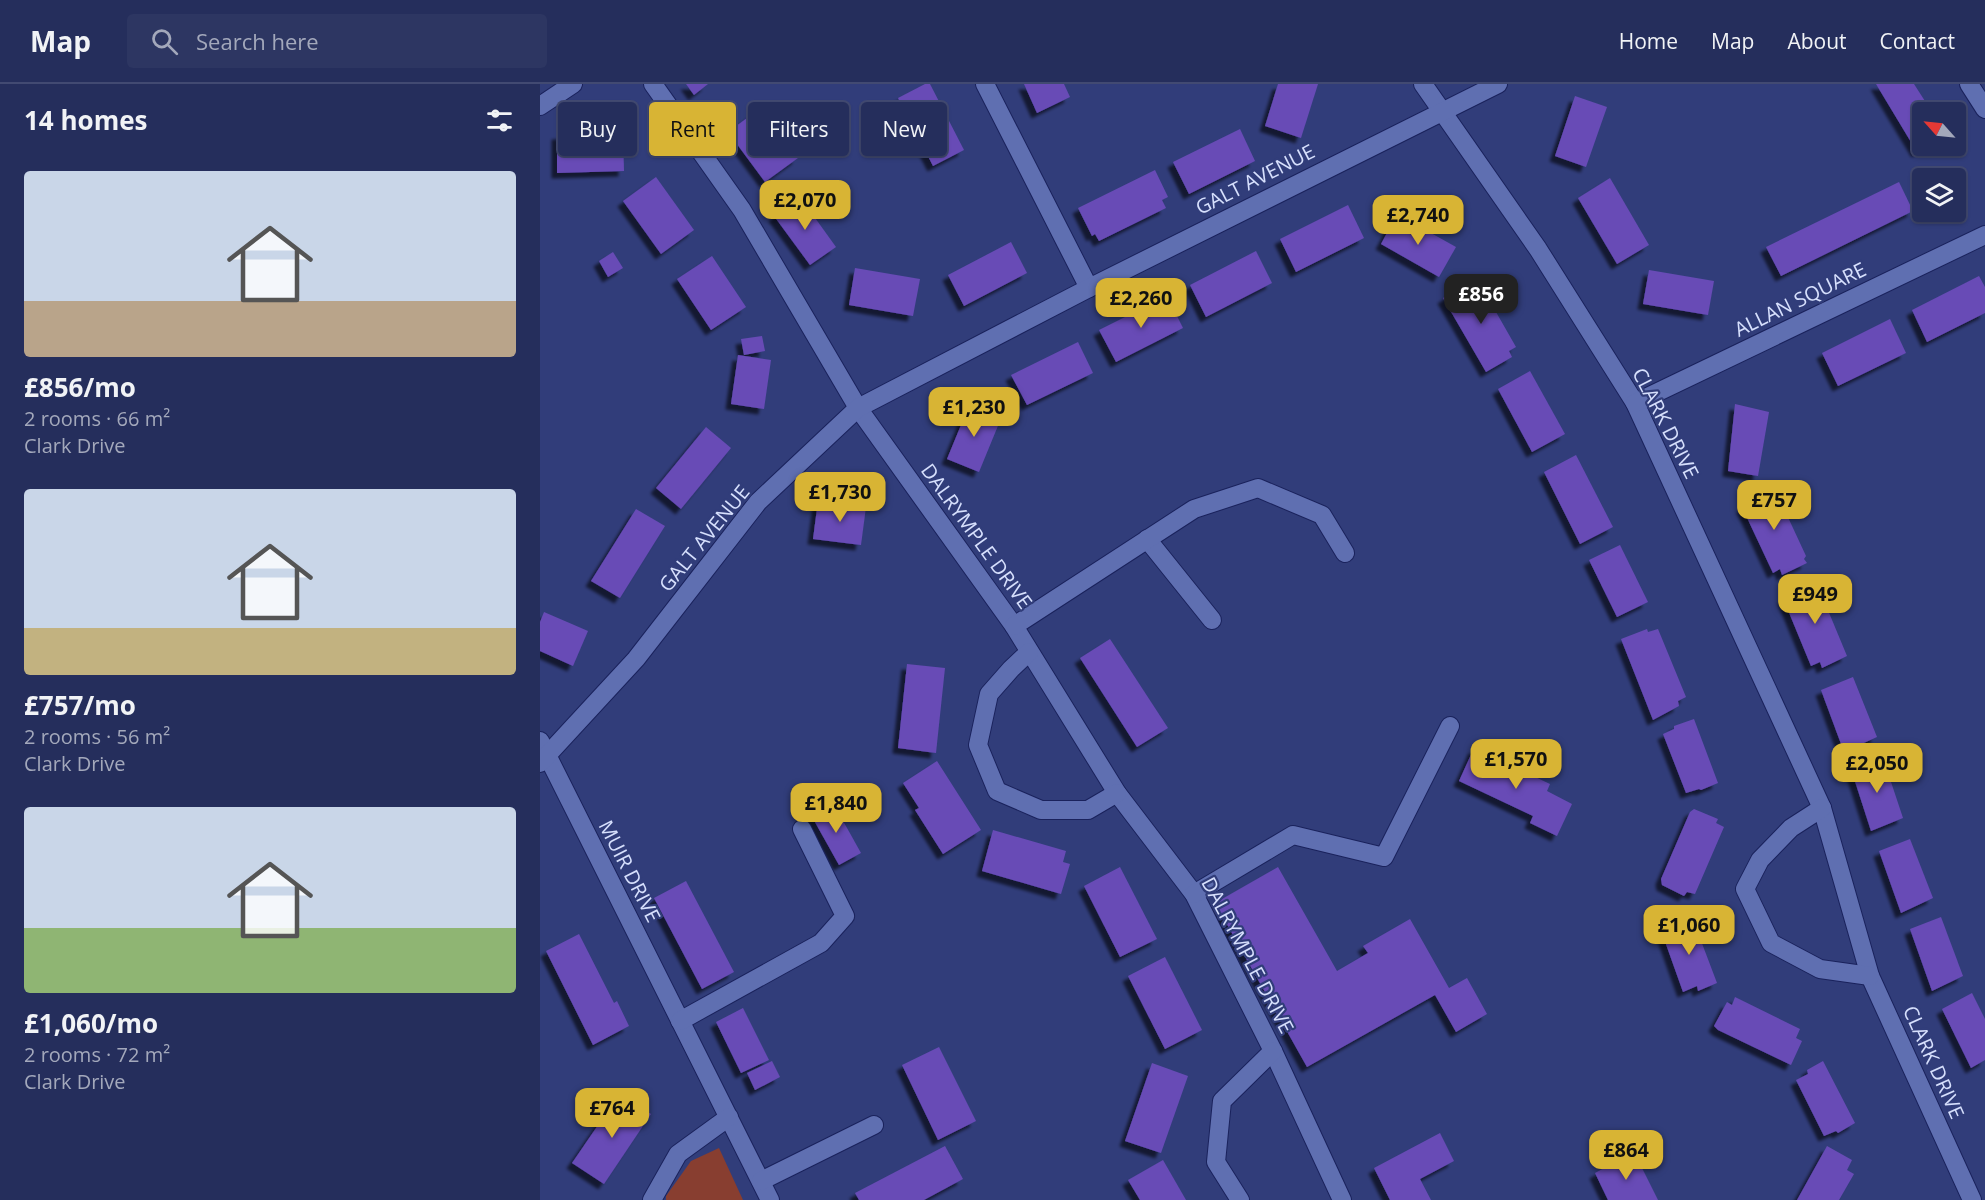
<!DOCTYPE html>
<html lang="en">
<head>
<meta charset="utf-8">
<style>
  body { margin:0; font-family:"Open Sans",sans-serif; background:#2d3662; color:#f1f3f6; height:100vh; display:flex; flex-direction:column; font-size:22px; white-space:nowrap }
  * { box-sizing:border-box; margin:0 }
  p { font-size:20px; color:#a3a8bb }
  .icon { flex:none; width:33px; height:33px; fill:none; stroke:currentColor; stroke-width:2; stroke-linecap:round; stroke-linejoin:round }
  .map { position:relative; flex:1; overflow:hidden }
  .drawer { display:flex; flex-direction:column; background:#252e5c; width:540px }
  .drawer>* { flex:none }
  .banner { position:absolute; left:18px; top:18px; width:570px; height:54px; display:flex; gap:12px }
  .needle { width:39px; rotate:297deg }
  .tools { position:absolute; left:1372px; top:18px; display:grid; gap:12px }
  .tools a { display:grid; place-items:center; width:54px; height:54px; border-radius:6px; background:#252e5c; box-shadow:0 2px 4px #0004,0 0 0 2px #424a72; font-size:30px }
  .price { position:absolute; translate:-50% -51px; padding:0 14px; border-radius:12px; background:#d8b434; color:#111; font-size:20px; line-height:39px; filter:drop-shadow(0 2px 3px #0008) }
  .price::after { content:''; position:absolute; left:50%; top:36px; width:18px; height:14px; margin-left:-9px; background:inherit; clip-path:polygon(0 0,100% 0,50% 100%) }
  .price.current { background:#222; color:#fff }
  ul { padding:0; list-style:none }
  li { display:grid; align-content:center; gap:12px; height:318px; padding:0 24px }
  li span { display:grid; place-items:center; height:186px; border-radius:6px; color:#555 }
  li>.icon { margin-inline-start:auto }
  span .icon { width:108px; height:108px; fill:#fffc; stroke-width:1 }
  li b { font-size:26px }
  h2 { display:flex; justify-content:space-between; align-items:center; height:72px; padding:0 24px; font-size:26px }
  .chip { padding:0 21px; border-radius:6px; background:#252e5c; box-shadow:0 2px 4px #0004,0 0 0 2px #424a72; font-size:21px; line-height:54px }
  .chip.current { background:#d8b434; color:#111 }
  header { display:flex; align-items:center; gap:36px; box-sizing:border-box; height:84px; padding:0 30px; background:#252e5c; border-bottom:2px solid #424a72 }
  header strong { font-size:28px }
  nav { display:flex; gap:33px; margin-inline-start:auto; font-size:21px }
  .search { width:420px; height:54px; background:#2d3662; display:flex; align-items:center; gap:15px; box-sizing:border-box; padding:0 21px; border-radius:6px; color:#a3a8bb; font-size:22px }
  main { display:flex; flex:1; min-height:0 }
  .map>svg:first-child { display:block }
</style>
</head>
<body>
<header>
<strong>Map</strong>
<div class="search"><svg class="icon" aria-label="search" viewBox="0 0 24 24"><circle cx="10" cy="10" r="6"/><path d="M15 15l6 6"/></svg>Search here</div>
<nav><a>Home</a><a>Map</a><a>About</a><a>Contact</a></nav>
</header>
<main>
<section class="drawer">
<h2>14 homes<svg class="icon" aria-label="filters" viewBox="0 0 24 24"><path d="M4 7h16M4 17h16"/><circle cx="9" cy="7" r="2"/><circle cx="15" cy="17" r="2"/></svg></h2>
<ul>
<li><span style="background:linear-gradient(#c9d6e8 70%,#b9a48a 0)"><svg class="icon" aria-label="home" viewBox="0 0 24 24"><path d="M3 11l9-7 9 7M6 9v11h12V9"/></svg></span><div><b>£856/mo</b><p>2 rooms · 66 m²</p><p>Clark Drive</p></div></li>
<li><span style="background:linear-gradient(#c9d6e8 75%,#c2b280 0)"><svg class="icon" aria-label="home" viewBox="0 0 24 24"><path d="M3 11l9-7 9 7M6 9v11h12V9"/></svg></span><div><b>£757/mo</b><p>2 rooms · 56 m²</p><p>Clark Drive</p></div></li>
<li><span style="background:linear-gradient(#c9d6e8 65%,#8fb573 0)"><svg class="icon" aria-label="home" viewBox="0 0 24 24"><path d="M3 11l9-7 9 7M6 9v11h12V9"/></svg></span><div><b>£1,060/mo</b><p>2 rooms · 72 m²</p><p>Clark Drive</p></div></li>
</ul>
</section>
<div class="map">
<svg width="1445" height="1116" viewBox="0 0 1445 1116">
  <defs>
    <filter id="shadow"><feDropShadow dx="-5.5" dy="5.5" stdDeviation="1.5" flood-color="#0009"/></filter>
  </defs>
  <rect width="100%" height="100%" fill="#313d7a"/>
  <polygon fill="#883e30" points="179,1064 203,1116 126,1116 126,1112 151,1077"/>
  <g fill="#684bb6" filter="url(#shadow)">
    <polygon points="146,0 168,0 154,11"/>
    <polygon points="385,0 390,0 424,66 393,82 358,14"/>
    <polygon points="484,0 524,0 530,13 497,29"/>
    <polygon points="738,0 778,0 761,54 725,42"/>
    <polygon points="1336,0 1374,0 1392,28 1383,28 1383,62 1387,62 1377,68"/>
    <polygon points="1035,12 1067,23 1046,83 1015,72"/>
    <polygon points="222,23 258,74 225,98 188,48"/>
    <polygon points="700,45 715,77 649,110 633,78"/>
    <polygon points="83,48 84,87 17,89 17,50"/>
    <polygon points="615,86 628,113 622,116 626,124 559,157 555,150 552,152 538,124"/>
    <polygon points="116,93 154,146 121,170 83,117"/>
    <polygon points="1070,94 1109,161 1077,180 1038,114"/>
    <polygon points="1359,98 1373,127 1241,192 1226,163"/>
    <polygon points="260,113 296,163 270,181 234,132"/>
    <polygon points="808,121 824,154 756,188 740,155"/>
    <polygon points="857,130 916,163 899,193 841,160"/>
    <polygon points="471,158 487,189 424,222 408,191"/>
    <polygon points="716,167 732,199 666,233 650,201"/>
    <polygon points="73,168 83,184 68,193 59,177"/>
    <polygon points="172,172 206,223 171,246 137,195"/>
    <polygon points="315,184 380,195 373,232 309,221"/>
    <polygon points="1109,186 1174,197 1168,231 1103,220"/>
    <polygon points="1439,192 1445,203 1445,229 1387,258 1372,226"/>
    <polygon points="931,198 934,203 940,200 976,263 969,267 972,273 946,288 903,214"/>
    <polygon points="627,212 643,244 576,278 559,246"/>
    <polygon points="1350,235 1366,269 1298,302 1282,269"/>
    <polygon points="222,252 225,267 204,271 201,255"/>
    <polygon points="538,258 553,289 487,321 471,291"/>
    <polygon points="198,271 231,276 224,325 191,320"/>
    <polygon points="990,287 1025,350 992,368 958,305"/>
    <polygon points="430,319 462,332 439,388 407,375"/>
    <polygon points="1195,320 1229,328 1218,392 1188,387"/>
    <polygon points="166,343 191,364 141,425 116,404"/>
    <polygon points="1036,371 1073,443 1040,460 1004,388"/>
    <polygon points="1233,401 1266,472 1264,475 1267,479 1242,491 1240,485 1233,489 1202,423 1211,419 1207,413"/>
    <polygon points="278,417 326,423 321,461 273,455"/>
    <polygon points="96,425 125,442 80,514 51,497"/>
    <polygon points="1080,461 1108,518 1077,533 1049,476"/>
    <polygon points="1275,495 1307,572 1282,584 1280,578 1271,582 1243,514 1252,511 1251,506"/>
    <polygon points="4,528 48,547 33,582 0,567 0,538"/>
    <polygon points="1107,545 1108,548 1118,545 1146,613 1138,617 1139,622 1113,636 1081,555"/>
    <polygon points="570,555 628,644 597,663 540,574"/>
    <polygon points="367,580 405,584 396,669 358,664"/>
    <polygon points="1313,593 1337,653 1304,668 1281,606"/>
    <polygon points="1154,635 1178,699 1161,706 1159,705 1146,709 1123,650 1134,645 1134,642"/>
    <polygon points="934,664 1010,700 1007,707 1032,720 1017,752 990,739 993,732 919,697"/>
    <polygon points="1343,674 1363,734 1331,747 1311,685"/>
    <polygon points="397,677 441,746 403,770 375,726 379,724 363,699"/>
    <polygon points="293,719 321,769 299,781 271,731"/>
    <polygon points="1154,725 1178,735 1176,739 1184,743 1155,810 1147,808 1144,812 1122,801 1121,795 1150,728"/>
    <polygon points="453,746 526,767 523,778 530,780 521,810 442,787"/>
    <polygon points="1370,755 1393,814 1361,829 1339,767"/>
    <polygon points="580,783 617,855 580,873 544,802"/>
    <polygon points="738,783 797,887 828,869 823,862 870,835 909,904 927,894 947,930 916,948 895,911 767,983 675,819"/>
    <polygon points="146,797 194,888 162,905 114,814"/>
    <polygon points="1152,833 1177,899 1158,907 1157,902 1143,908 1122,849 1135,844 1134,841"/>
    <polygon points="1401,833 1423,892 1392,907 1370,845"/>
    <polygon points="39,850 74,919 77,917 89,942 53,961 6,867"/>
    <polygon points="625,873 662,946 625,965 588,892"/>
    <polygon points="1432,909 1445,935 1445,976 1431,984 1402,925"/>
    <polygon points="1195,913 1260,945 1256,954 1262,957 1251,981 1178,946 1174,942 1187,918 1192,921"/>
    <polygon points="203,924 229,976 201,989 176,938"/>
    <polygon points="399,963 436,1037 398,1056 362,981"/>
    <polygon points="232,977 240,993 215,1006 207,989"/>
    <polygon points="1283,977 1315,1039 1298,1049 1296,1047 1284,1052 1256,996 1268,990 1267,986"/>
    <polygon points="612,979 648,992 621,1069 585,1057"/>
    <polygon points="80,1009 111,1030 64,1100 32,1079"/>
    <polygon points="900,1049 914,1077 880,1095 891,1116 850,1116 834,1084"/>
    <polygon points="405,1062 423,1095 384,1116 319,1116 315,1109"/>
    <polygon points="1287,1062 1312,1076 1307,1086 1314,1090 1299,1116 1257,1116"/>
    <polygon points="1094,1068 1118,1116 1068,1116 1055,1089"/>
    <polygon points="623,1076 646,1116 600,1116 588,1096"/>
  </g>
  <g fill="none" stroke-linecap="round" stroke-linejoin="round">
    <defs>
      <g id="minor">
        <polyline points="113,0 202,126 318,324 474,542 577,709 654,810 733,967 802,1116"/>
        <polyline points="445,0 549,204"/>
        <polyline points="883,0 998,165 1095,319 1282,724 1330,892 1432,1116"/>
        <polyline points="1429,0 1445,25"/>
        <polyline points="0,22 33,0"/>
        <polyline points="1095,319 1445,151"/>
        <polyline points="607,455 672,536"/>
        <polyline points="474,542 654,425 718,404 782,431 805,469"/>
        <polyline points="489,568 471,585 449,610 438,661 457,707 501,726 548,726 577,709"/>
        <polyline points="0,657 230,1116"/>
        <polyline points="0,679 96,575 218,418 318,324 549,204 958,0"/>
        <polyline points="1282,724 1251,744 1220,776 1205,805 1231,859 1280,885 1330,892"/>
        <polyline points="654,810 753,751 844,773 910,642"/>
        <polyline points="140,937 281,859 305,832 262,745"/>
        <polyline points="221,1097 334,1041"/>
        <polyline points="112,1116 138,1070 189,1033"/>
        <polyline points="700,1116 676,1078 682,1017 733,967"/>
      </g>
    </defs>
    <use href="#minor" stroke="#1a225c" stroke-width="20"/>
    <use href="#minor" stroke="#5f6fb1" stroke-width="18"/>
  </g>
  <g text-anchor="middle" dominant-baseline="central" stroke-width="4.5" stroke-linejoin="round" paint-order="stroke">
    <g font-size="20" fill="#d7e0fd" stroke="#313d7a">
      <text transform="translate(715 95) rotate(-27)">GALT AVENUE</text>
      <text transform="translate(1260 215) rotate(-26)">ALLAN SQUARE</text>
      <text transform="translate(1126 339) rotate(63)">CLARK DRIVE</text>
      <text transform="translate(437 452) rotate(54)">DALRYMPLE DRIVE</text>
      <text transform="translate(164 454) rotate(-51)">GALT AVENUE</text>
      <text transform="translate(90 787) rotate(63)">MUIR DRIVE</text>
      <text transform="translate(708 871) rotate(62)">DALRYMPLE DRIVE</text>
      <text transform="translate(1394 978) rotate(66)">CLARK DRIVE</text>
    </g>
  </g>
</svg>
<div class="tools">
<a><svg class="needle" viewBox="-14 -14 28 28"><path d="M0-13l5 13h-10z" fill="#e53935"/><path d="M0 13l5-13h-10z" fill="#a3a8bb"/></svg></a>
<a><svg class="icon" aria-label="layers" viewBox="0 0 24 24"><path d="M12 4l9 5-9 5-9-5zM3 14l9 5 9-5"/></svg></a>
</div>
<b class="price" style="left:265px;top:147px">£2,070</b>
<b class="price" style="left:878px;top:162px">£2,740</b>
<b class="price current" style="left:941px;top:241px">£856</b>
<b class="price" style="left:601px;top:245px">£2,260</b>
<b class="price" style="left:434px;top:354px">£1,230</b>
<b class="price" style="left:300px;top:439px">£1,730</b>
<b class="price" style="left:1234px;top:447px">£757</b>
<b class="price" style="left:1275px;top:541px">£949</b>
<b class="price" style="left:976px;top:706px">£1,570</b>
<b class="price" style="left:1337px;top:710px">£2,050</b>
<b class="price" style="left:296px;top:750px">£1,840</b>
<b class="price" style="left:1149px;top:872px">£1,060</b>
<b class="price" style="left:72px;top:1055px">£764</b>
<b class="price" style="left:1086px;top:1097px">£864</b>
<div class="banner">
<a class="chip">Buy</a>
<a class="chip current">Rent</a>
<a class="chip">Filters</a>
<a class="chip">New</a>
</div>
</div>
</main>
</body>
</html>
